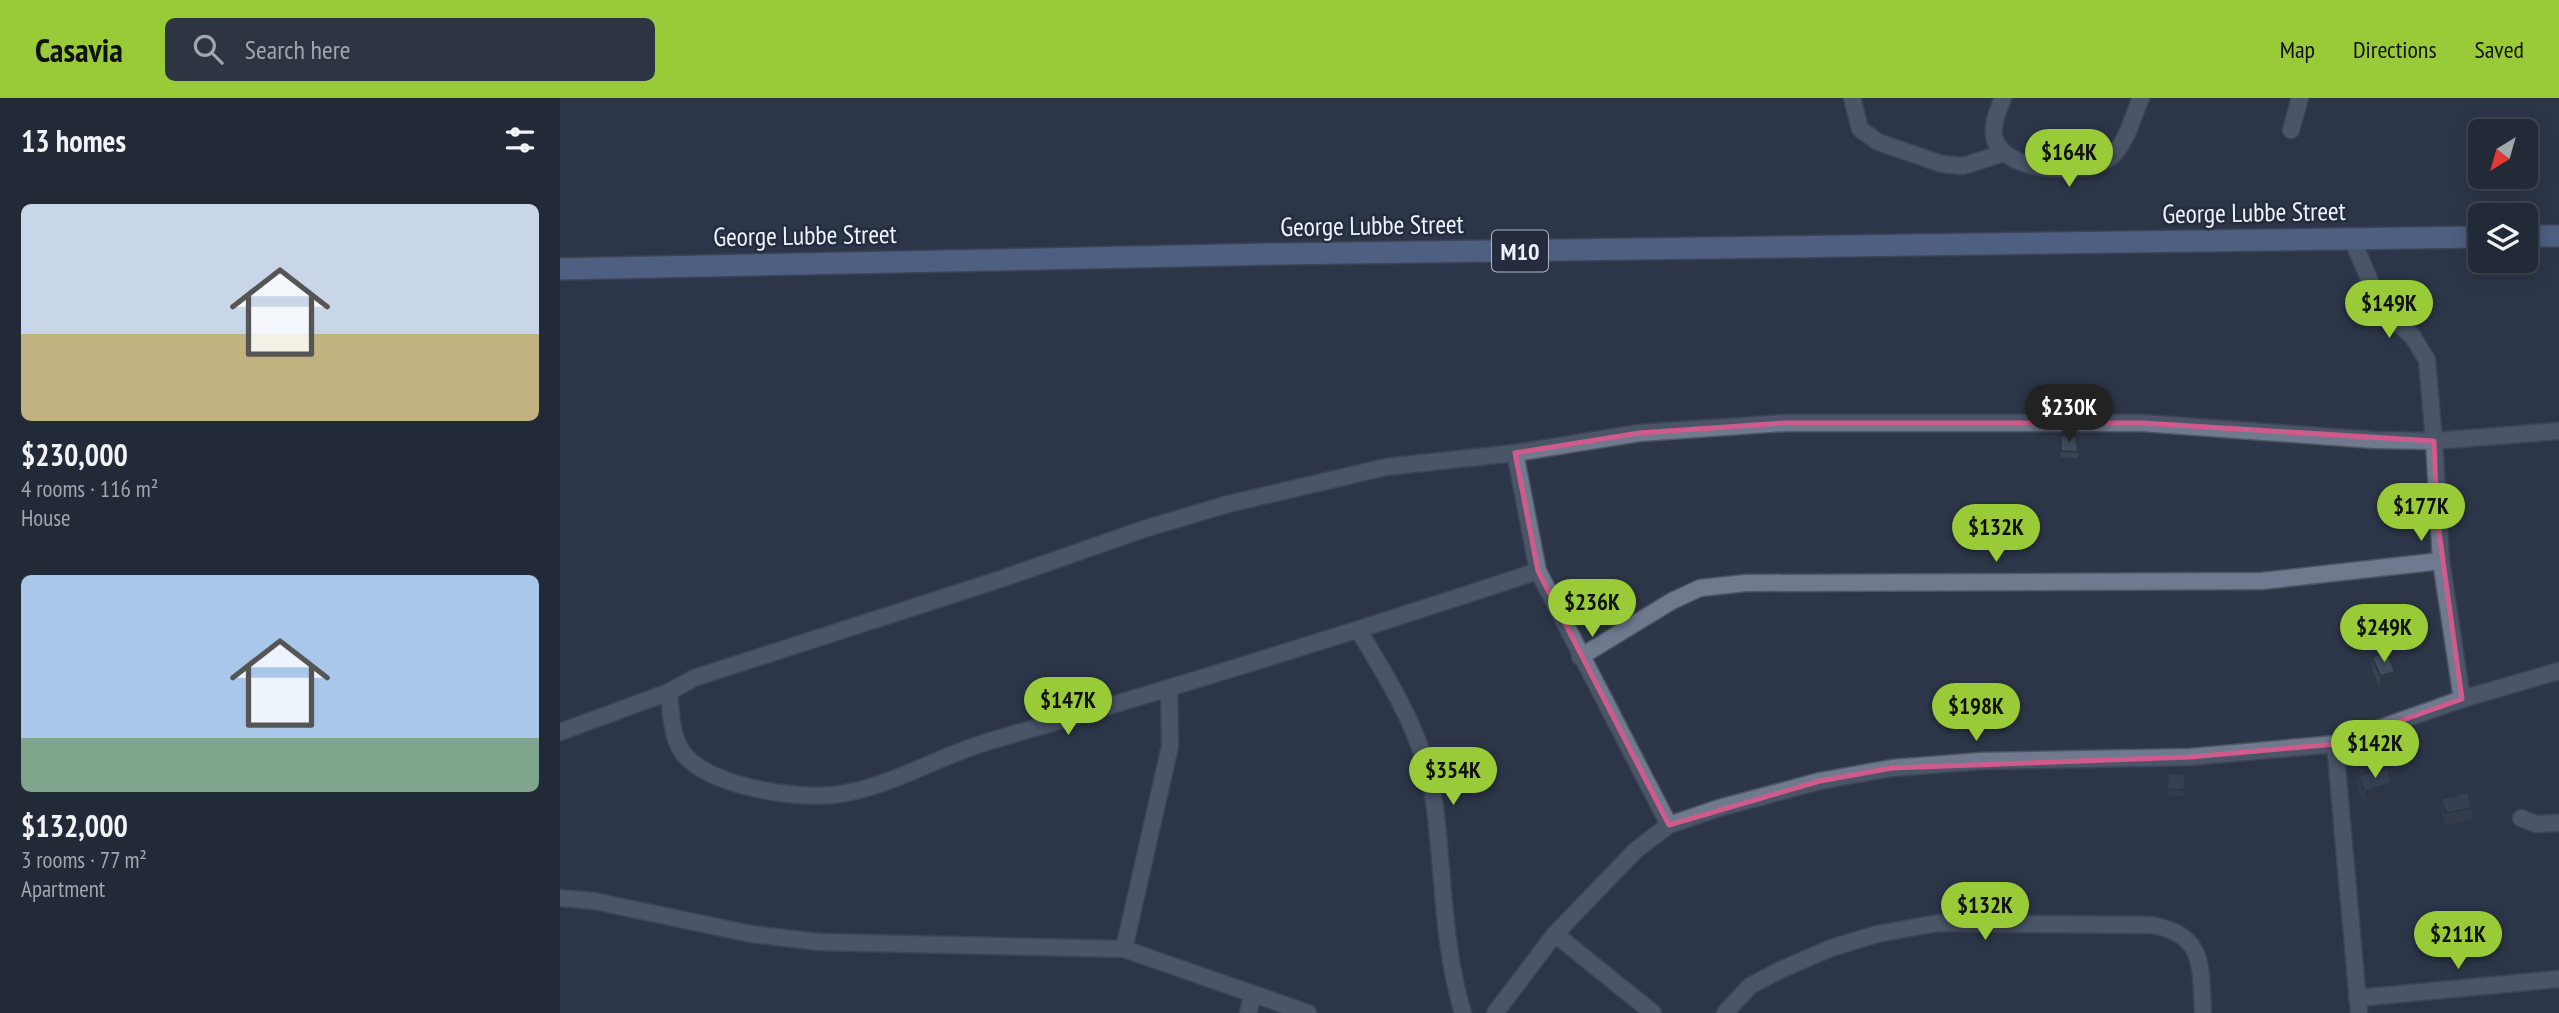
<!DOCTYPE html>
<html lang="en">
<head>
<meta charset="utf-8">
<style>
  body { margin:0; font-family:"PT Sans Narrow",sans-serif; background:#2e3542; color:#f1f3f6; height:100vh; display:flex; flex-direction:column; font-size:26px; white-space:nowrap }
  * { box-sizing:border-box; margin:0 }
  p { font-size:23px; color:#a2a6ad }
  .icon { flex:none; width:38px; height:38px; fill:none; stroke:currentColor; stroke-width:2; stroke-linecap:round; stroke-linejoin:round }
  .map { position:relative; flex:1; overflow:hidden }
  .details { display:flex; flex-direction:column; background:#222937; width:560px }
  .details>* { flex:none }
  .needle { width:46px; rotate:217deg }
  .fabs { position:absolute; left:1908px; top:21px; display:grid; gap:14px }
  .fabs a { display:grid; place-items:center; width:70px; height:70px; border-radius:10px; background:#222937; box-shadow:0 4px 18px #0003,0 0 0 2px #3f4552; font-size:35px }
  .price { position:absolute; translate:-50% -60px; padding:0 16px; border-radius:24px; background:#98cb37; color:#111; font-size:23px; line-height:46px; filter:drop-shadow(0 2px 4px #0008) }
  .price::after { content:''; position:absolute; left:50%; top:42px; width:21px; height:16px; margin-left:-10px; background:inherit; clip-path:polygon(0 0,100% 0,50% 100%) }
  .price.on { background:#222; color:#fff }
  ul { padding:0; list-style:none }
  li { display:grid; align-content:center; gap:14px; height:371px; padding:0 21px }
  li span { display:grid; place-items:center; height:217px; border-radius:10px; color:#555 }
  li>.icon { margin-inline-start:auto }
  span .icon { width:126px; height:126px; fill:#fffc; stroke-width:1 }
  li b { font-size:30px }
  h2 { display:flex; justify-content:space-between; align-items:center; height:84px; padding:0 21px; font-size:30px }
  header { display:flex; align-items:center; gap:42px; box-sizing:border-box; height:98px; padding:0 35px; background:#98cb37; color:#111 }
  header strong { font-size:33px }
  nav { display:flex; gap:38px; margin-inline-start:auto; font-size:24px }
  .search { width:490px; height:63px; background:#2e3542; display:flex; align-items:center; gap:18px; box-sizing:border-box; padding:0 24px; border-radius:10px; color:#a2a6ad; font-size:26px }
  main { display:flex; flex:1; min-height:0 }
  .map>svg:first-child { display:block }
</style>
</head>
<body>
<header>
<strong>Casavia</strong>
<div class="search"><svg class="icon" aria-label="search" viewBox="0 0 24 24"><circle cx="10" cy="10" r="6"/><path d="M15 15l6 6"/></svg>Search here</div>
<nav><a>Map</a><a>Directions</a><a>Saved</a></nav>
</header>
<main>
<section class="details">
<h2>13 homes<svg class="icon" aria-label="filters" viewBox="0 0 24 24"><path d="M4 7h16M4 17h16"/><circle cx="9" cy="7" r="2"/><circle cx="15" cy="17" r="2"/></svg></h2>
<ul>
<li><span style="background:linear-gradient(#c9d6e8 60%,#c2b280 0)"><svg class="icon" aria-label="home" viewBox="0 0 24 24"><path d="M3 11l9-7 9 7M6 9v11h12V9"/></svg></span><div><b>$230,000</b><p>4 rooms · 116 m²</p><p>House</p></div></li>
<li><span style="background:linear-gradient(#a9c7e8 75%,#7fa58c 0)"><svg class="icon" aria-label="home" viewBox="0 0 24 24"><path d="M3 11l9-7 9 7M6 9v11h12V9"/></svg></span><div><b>$132,000</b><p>3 rooms · 77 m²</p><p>Apartment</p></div></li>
</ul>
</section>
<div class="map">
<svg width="1999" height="915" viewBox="0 0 1999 915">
  <rect width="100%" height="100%" fill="#2e3749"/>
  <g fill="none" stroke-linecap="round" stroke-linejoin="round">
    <defs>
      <g id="minor">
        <polyline points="1292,0 1300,31 1318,44 1382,66 1403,68 1444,55"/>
        <path d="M1443,0C1439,11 1432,24 1434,37C1438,75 1529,80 1552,58C1567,44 1573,18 1581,0"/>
        <polyline points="1731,32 1740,0"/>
        <polyline points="1792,141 1822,211 1853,239 1867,262 1874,343 1999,333"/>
        <polyline points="955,355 978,473 1109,727"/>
        <path d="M799,533C831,585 865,641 874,703C884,775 882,846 903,915"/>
        <polyline points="1020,559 1112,503 1140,490 1186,485 1702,483 1881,463"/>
        <path d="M109,594C111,613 111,639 123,655C149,688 232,701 272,697C325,692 376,659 427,644C612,590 795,534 978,473"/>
        <polyline points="0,634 109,594 134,580 441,481 584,431 668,406 826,369 955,355 1079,335 1225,325 1582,325 1815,342 1874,343 1881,463 1902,601"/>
        <polyline points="1775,646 1799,915"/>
        <polyline points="1961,720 1976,726 1999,725"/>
        <polyline points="0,800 34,803 191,836 259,844 564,851 748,915"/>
        <polyline points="995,836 1093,915"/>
        <polyline points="564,851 610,648 609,591"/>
        <polyline points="1797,900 1999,881"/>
        <polyline points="688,915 693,896"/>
        <polyline points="935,915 995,836 1076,752 1109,727 1159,710 1260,683 1332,670 1422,663 1630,659 1775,646 1902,601 1999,573"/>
        <path d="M1165,915L1190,888L1218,873L1271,850L1317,836L1378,825L1592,827C1646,837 1640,868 1643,915"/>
      </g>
      <g id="primary">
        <polyline points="1965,138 1999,138"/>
        <polyline points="0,171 716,156 1920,139"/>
      </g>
    </defs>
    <use href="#minor" stroke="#4e5565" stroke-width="19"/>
    <use href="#primary" stroke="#4e5565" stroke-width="24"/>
    <use href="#minor" stroke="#707a8f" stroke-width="16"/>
    <use href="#primary" stroke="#7790c6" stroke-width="21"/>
  </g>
  <g fill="#3a4253">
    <polygon points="1501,337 1518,354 1518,360 1501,359"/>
    <polygon points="1419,429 1433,429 1433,451 1419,450"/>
    <polygon points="1812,559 1835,586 1820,591 1812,571"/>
    <polygon points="1608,675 1625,676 1624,698 1607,697"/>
    <polygon points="1798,678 1832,697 1805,706 1798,691"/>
    <polygon points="1881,701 1912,710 1912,722 1885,727 1881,713"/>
  </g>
  <g fill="#2f3643">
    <polygon points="1835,574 1835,586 1820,591 1820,578"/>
    <polygon points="1832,685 1832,697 1805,706 1805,694"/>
  </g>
  <g fill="#434d60" stroke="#2f3643" stroke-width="2">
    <polygon points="1501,337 1516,338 1518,354 1501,353"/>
    <polygon points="1419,429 1433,429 1433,445 1419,444"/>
    <polygon points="1827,553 1835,574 1820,578 1812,559"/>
    <polygon points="1827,670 1832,685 1805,694 1798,678"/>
    <polygon points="1608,675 1625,676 1624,692 1607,691"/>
    <polygon points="1908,694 1912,710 1885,715 1881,701"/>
  </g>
  <path d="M0 0H1999V915H0ZM1225,325H1582L1874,343L1877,419L1902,601L1775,646L1630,659L1332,670L1260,683L1109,727L978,473L955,355L1079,335Z" fill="#2e3749" fill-opacity=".55" fill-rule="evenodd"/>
  <path fill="none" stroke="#cf5a8c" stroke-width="5" stroke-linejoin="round" d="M1225,325H1582L1874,343L1877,419L1902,601L1775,646L1630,659L1332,670L1260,683L1109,727L978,473L955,355L1079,335Z"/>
  <g text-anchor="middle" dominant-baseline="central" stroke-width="5" stroke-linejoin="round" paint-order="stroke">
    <rect fill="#242c3e" stroke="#b1b7c5" stroke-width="2" x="932" y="132.5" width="56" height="41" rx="5"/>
    <g font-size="24" font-weight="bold" fill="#edf3ff">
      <text x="960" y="153">M10</text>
    </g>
    <g font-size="26" fill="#edf3ff" stroke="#242c3e">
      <text transform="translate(1694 114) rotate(-1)">George Lubbe Street</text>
      <text transform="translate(812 127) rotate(-1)">George Lubbe Street</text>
      <text transform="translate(245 137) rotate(-1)">George Lubbe Street</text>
    </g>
  </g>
</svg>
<div class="fabs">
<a><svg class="needle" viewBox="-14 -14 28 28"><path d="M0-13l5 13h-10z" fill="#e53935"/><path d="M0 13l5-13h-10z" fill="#a2a6ad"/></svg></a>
<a><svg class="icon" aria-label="layers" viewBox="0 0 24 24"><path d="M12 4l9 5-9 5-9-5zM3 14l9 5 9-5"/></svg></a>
</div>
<b class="price" style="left:1509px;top:91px">$164K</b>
<b class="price" style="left:1829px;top:242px">$149K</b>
<b class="price on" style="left:1509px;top:346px">$230K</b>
<b class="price" style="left:1861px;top:445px">$177K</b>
<b class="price" style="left:1436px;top:466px">$132K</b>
<b class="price" style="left:1032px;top:541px">$236K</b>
<b class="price" style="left:1824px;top:566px">$249K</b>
<b class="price" style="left:508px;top:639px">$147K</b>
<b class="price" style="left:1416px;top:645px">$198K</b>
<b class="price" style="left:1815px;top:682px">$142K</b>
<b class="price" style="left:893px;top:709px">$354K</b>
<b class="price" style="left:1425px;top:844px">$132K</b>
<b class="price" style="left:1898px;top:873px">$211K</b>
</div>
</main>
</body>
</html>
